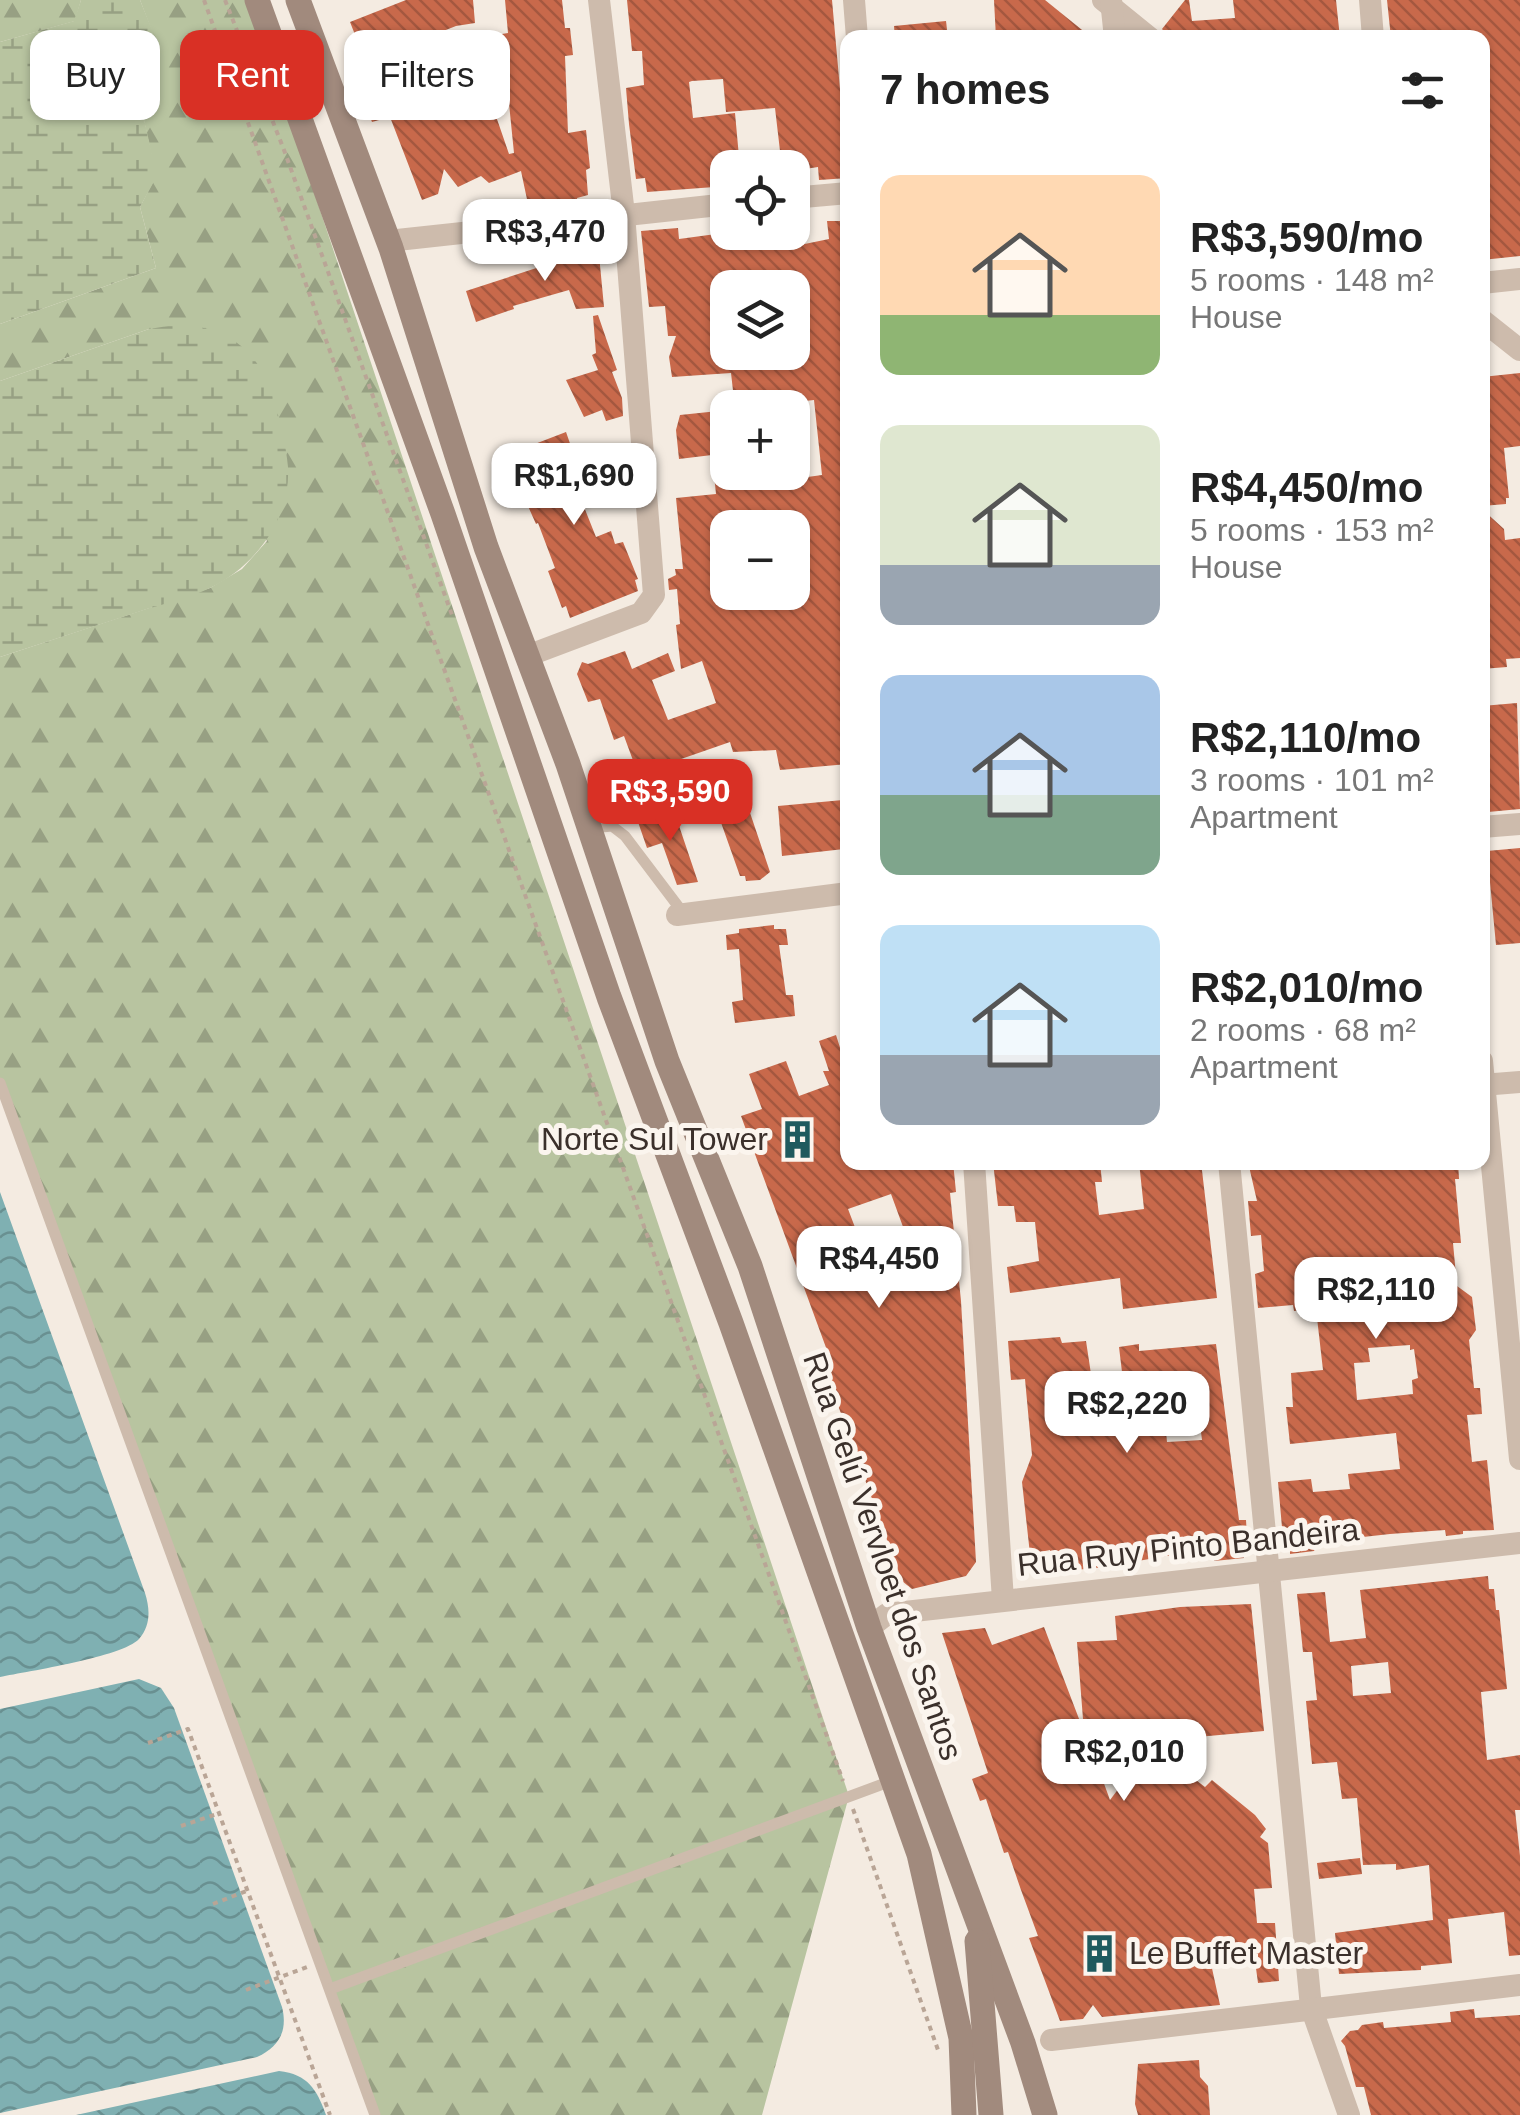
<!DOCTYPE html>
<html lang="en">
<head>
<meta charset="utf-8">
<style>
  body { margin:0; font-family:Helvetica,sans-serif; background:#f6f6f6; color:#222; height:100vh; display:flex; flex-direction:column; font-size:38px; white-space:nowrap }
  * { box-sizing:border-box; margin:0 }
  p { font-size:32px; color:#767676 }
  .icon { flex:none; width:55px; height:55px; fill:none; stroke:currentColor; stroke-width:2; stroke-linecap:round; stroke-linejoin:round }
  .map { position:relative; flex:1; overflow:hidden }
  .side { position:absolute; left:840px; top:30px; width:650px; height:1140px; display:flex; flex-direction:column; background:#fff; border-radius:20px; box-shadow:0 2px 8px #0004 }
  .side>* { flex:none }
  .guide { position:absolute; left:30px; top:30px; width:660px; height:90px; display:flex; gap:20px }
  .buttons { position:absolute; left:710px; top:150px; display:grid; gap:20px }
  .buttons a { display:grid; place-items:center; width:100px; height:100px; border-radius:20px; background:#fff; box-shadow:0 2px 8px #0004; font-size:50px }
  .price { position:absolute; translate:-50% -85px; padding:0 22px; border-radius:20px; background:#fff; color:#222; font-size:32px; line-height:65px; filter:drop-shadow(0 2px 5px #0008) }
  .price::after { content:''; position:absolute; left:50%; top:60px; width:30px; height:22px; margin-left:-15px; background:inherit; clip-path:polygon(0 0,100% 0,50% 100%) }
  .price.selected { background:#d93025; color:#fff }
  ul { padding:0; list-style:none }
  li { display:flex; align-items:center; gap:30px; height:250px; padding:0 40px }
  li span { display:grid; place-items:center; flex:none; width:280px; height:200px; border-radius:20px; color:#555 }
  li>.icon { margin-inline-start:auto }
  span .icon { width:120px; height:120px; fill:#fffc; stroke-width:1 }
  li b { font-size:42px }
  h2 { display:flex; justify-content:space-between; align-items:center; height:120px; padding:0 40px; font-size:42px }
  .tag { padding:0 35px; border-radius:20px; background:#fff; box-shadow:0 2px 8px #0004; font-size:35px; line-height:90px }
  .tag.selected { background:#d93025; color:#fff }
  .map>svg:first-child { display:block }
</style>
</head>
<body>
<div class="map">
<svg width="1520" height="2115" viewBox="0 0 1520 2115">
  <defs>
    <pattern id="forest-firs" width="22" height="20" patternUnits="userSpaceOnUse" patternTransform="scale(2.5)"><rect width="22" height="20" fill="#b8c4a0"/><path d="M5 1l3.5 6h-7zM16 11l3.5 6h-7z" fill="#97a083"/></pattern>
    <pattern id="wetland-marsh" width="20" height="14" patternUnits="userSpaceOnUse" patternTransform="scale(2.5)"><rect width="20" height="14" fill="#b8c4a0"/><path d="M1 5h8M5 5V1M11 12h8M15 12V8" fill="none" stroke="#97a083"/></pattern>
    <pattern id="water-waves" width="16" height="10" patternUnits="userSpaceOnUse" patternTransform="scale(2.5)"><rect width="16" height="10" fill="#7fb0b2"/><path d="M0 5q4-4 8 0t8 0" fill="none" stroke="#699091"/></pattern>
    <pattern id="building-back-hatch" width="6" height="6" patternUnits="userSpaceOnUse" patternTransform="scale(2.5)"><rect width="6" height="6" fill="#c8694b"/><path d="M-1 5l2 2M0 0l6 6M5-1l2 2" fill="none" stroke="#a4573f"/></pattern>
  </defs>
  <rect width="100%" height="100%" fill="#f4ebe1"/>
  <g fill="url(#forest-firs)">
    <polygon points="0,0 81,0 75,21 0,42"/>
    <polygon points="140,0 250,0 849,1796 762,2115 379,2115 0,1083 0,657 210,588 242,569 267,541 149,329 0,381 0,324 156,268 140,207 156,176 139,97 157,44"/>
  </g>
  <g fill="url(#wetland-marsh)">
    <polygon points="81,0 140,0 158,44 139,97 157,176 140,207 156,268 0,324 0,42 74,21"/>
    <path d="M181,324C231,329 259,351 274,400C280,422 286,444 288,467C291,518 255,567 210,588C188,599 161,604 138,612C92,627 46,642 0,657V381L149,329Z"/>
  </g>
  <g fill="url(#water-waves)">
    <path d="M0,1192L145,1593C150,1609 151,1625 139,1639C122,1657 29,1671 0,1677Z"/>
    <path d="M139,1679L161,1688L174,1708L282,2007C288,2031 279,2047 257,2057L0,2113V1709Z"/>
    <path d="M279,2071C308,2074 317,2090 326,2115H76Z"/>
  </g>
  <g fill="url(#building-back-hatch)" fill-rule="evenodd">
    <polygon points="406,0 473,0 475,23 456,26 400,48 402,54 372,65 385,98 478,64 509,154 514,153 502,34 508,33 505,0 562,0 565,28 570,28 573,55 565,56 568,133 586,130 590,168 586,170 588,195 577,198 578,205 561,207 561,201 528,204 521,171 489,183 481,176 458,187 444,169 438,194 422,200 390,117 372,122 350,65 365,60 350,22"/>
    <polygon points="627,0 832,0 848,178 819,180 818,167 792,171 792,168 782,168 775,108 726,112 723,79 692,81 689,82 693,118 735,113 740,168 728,168 728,186 647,192 645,178 636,179 629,124 626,88 644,85 642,51 632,51"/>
    <polygon points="994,0 1045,0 1092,38 996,38"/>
    <polygon points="1185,0 1189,0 1192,21 1235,18 1233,0 1336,0 1340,38 1170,38 1162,29"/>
    <polygon points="1387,0 1520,0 1520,256 1482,260 1482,38 1391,38"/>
    <polygon points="946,21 948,38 895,38 894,26"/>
    <path d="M827,221H842L848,226V357L845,358L848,384V764L780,770L776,750L733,752L730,742L638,774L624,736L614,740L600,699L588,702L577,674L582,662L588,664L625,651L632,669L668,653L675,671L652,680L668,720L716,703L702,661L681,669L676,625L680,624L677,589L669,590L668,579L676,575L675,569H683L676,498L716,494L712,455L679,459L676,430L680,415L728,410V472H776V478L786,477V480L822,475L814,400L769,405V408H735L731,373L672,377L669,357L676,336H668L665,306L649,307L641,231L678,228L679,239L716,234V238L788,232V241H795V246L829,239ZM728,288H792V352H717L713,318L728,315ZM728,528H792V592L728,593Z"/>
    <polygon points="598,244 604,307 576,309 569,290 513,306 514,309 476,322 466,291 558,261 553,247"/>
    <polygon points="598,315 617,370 612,372 622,398 623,416 606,421 602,410 584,417 566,380 598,370 592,355 596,353 593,316"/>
    <polygon points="1520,373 1520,446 1504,448 1509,498 1506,498 1506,504 1482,506 1482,377"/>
    <polygon points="566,432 581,475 589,472 594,485 612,478 618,495 584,507 596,537 611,531 615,544 623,542 638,579 635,580 638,591 570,618 566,606 562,608 548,571 555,568 538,523 536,524 519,486 524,484 514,452"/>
    <polygon points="1482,509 1504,529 1505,540 1520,538 1520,658 1506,659 1507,667 1482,669"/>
    <polygon points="1517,703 1520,809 1488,812 1485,778 1489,778 1482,742 1482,706"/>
    <polygon points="742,789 770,872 760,880 746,881 745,876 740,876 713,800"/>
    <polygon points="843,800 844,849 782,856 778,806"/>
    <polygon points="673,808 698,882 677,885 662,843 647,848 638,822"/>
    <polygon points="1520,848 1520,943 1496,945 1487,851"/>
    <polygon points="774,925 774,929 786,929 788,945 779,945 786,995 793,995 795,1016 735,1023 732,1002 743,1000 739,949 727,950 726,935 739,933 739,929"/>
    <path d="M836,1035L843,1057L848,1056V1162H953L956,1192L950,1193L961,1301L976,1562L966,1576L912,1589L902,1581L820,1356L828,1353L741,1116L762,1109L749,1074L786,1061L799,1096L829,1085L823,1071H829L819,1041ZM891,1194L906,1235L864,1251L848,1209Z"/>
    <polygon points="993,1162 1100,1162 1102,1182 1095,1182 1099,1215 1144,1209 1139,1162 1201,1162 1217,1298 1123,1309 1120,1278 1010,1293 1007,1267 1039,1261 1035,1222 1016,1222 1014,1206 998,1206"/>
    <path d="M1248,1162H1458L1459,1179H1455L1461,1243H1453L1457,1286L1472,1297L1476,1330L1469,1340L1474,1388H1480L1482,1414L1467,1415L1472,1462L1487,1460L1494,1530L1463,1531V1534L1446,1536L1445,1530L1390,1534L1318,1542L1314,1551L1290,1554V1550H1284L1278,1482L1311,1479L1313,1492L1350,1489L1348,1474L1400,1469L1396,1433L1290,1444L1286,1407H1293L1291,1373L1323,1370L1316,1309L1294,1311L1293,1305L1258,1308L1255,1274L1264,1271L1261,1235L1251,1236L1248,1201H1257ZM1410,1345V1350L1414,1349L1418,1378L1412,1380L1413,1394L1357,1400L1354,1363L1370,1362L1368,1348Z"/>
    <path d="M1060,1337L1062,1343L1086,1341L1091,1374L1122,1372L1119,1347L1139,1344V1351L1216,1344L1239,1520H1246L1247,1537H1242L1244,1558L1214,1561L1213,1552L1166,1556L1138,1561V1564L1065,1571L1064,1566L1051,1568L1050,1550L1030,1554L1022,1482L1032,1455L1025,1379L1011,1380L1008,1341ZM1198,1409L1202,1440L1167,1442L1164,1412Z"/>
    <path d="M1488,1576L1489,1589H1494L1496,1610H1499L1507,1689L1481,1692L1487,1760L1520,1755V1810H1515L1520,1856V1955L1509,1956L1504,1912L1448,1919L1452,1963L1421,1966V1970L1339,1974L1335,1933L1433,1920L1429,1865L1396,1870V1864L1363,1865L1357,1798L1342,1799L1337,1762L1312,1764L1306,1701L1317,1700L1312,1652H1303L1297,1594L1325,1592L1330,1642L1366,1638L1360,1590ZM1388,1662L1391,1693L1353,1696L1351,1666Z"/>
    <path d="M1251,1604L1264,1731L1175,1739L1170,1760L1205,1787L1212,1780L1255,1815L1266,1829L1260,1837L1268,1843L1272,1888L1254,1889L1257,1923H1275L1279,1981L1258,1983L1253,1946L1208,1950L1220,2005L1102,2017L1093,2005L1083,2019L1060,2021L1029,1938L1038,1936L1021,1890L1008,1852L1004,1853L986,1799L980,1801L972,1779L988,1773L942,1633L985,1628L992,1645L1044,1627L1084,1732L1077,1642L1117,1640L1115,1616L1180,1607ZM1155,1742L1128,1776L1110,1800L1091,1748Z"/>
    <polygon points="1360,1858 1362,1874 1319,1879 1317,1863"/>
    <polygon points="1474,2009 1475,2018 1520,2015 1520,2115 1371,2115 1364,2087 1356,2087 1345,2046 1341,2041 1350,2031 1358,2030 1362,2025 1383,2022 1384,2028 1451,2022 1450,2012"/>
    <polygon points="1199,2060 1200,2077 1208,2086 1210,2115 1138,2115 1135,2104 1138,2064"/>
  </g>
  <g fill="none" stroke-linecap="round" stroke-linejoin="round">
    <g stroke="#b9a596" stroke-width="4" stroke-dasharray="5 5" stroke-linecap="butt">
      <polyline points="204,0 843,1781"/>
      <polyline points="225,0 284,150 452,615"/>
      <polyline points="148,1743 188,1729 330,2115"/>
      <polyline points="853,1809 938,2050"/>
      <polyline points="181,1826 220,1813"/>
      <polyline points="213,1904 249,1890"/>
      <polyline points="246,1990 307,1967"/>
    </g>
    <g stroke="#cdbbac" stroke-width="11">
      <polyline points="591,828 612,826 625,836 684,914"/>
      <polyline points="0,1083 375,2115"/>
      <polyline points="330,1989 891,1781"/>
    </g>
    <g stroke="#cdbbac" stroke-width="22">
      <polyline points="854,0 857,38"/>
      <polyline points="1103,0 1150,38"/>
      <polyline points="1111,0 1115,38"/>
      <polyline points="1370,0 1373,38"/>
      <polyline points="792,198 848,193"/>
      <polyline points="388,241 728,204"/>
      <polyline points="1482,283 1520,279"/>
      <polyline points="1482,320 1520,350"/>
      <polyline points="527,656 641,613 654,595 624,214 599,0"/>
      <polyline points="1482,827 1520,824"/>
      <polyline points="677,915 848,893"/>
      <polyline points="1482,1061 1520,1459"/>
      <polyline points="1482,1085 1520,1082"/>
      <polyline points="974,1162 1003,1600"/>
      <polyline points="1229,1162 1311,2007 1349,2115"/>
      <polyline points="869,1628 887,1614 1520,1543"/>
      <polyline points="1051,2040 1520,1985"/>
    </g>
    <g stroke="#a18a7d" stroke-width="25">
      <polyline points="257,0 443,514 609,997 731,1323 919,1854 961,2038 964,2115"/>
      <polyline points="298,0 391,248 486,547 568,764 667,1061 750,1266 869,1628 1023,2043 1045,2115"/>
      <polyline points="977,1941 991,2115"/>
    </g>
  </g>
  <defs>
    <symbol id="building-bare" viewBox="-9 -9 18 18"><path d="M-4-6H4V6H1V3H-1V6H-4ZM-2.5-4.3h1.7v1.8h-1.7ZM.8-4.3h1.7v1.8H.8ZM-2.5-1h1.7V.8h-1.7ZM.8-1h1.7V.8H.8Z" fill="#1f5a5e" stroke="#fbf5ee" stroke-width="2.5" paint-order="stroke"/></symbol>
  </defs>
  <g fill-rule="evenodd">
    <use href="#building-bare" x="770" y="1112" width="55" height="55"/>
    <use href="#building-bare" x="1072" y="1926" width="55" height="55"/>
  </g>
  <g text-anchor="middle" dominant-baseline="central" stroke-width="10" stroke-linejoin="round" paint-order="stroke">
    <g font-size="32" fill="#3b302b" stroke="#fbf5ee" text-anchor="end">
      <text x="768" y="1139">Norte Sul Tower</text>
      <text x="1129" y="1953" text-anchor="start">Le Buffet Master</text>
    </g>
    <g font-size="32" fill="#3b302b" stroke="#fbf5ee">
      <text transform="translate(1188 1547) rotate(-6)">Rua Ruy Pinto Bandeira</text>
      <text transform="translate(883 1556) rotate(71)">Rua Gelú Vervloet dos Santos</text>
    </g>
  </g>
</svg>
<div class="buttons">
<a><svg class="icon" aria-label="locate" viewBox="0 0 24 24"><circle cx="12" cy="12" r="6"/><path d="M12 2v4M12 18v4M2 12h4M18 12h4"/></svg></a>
<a><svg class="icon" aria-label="layers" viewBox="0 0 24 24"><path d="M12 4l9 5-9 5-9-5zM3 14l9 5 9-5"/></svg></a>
<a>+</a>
<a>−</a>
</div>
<b class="price" style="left:545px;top:284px">R$3,470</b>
<b class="price" style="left:574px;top:528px">R$1,690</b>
<b class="price selected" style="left:670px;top:844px">R$3,590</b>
<b class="price" style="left:879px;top:1311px">R$4,450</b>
<b class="price" style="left:1376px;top:1342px">R$2,110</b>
<b class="price" style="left:1127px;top:1456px">R$2,220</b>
<b class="price" style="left:1124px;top:1804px">R$2,010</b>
<div class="guide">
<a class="tag">Buy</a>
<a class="tag selected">Rent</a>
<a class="tag">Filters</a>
</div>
<section class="side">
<h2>7 homes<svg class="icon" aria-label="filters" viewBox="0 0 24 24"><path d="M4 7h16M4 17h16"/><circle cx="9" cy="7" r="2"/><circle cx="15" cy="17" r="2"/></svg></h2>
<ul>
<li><span style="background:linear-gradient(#ffd9b3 70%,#8fb573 0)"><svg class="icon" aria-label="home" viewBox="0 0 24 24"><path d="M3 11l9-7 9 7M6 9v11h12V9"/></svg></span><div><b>R$3,590/mo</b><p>5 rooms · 148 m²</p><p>House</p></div></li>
<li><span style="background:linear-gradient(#dfe7d0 70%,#9aa5b1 0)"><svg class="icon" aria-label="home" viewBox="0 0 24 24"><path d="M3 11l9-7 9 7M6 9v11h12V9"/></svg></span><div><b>R$4,450/mo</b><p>5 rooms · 153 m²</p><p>House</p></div></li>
<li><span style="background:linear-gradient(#a9c7e8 60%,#7fa58c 0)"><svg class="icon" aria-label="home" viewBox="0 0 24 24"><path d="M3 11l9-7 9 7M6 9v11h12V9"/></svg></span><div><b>R$2,110/mo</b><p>3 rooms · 101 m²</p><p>Apartment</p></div></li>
<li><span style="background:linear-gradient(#bfe0f5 65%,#9aa5b1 0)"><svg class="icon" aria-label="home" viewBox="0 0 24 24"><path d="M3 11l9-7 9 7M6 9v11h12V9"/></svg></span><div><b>R$2,010/mo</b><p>2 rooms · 68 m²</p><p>Apartment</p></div></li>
</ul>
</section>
</div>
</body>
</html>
